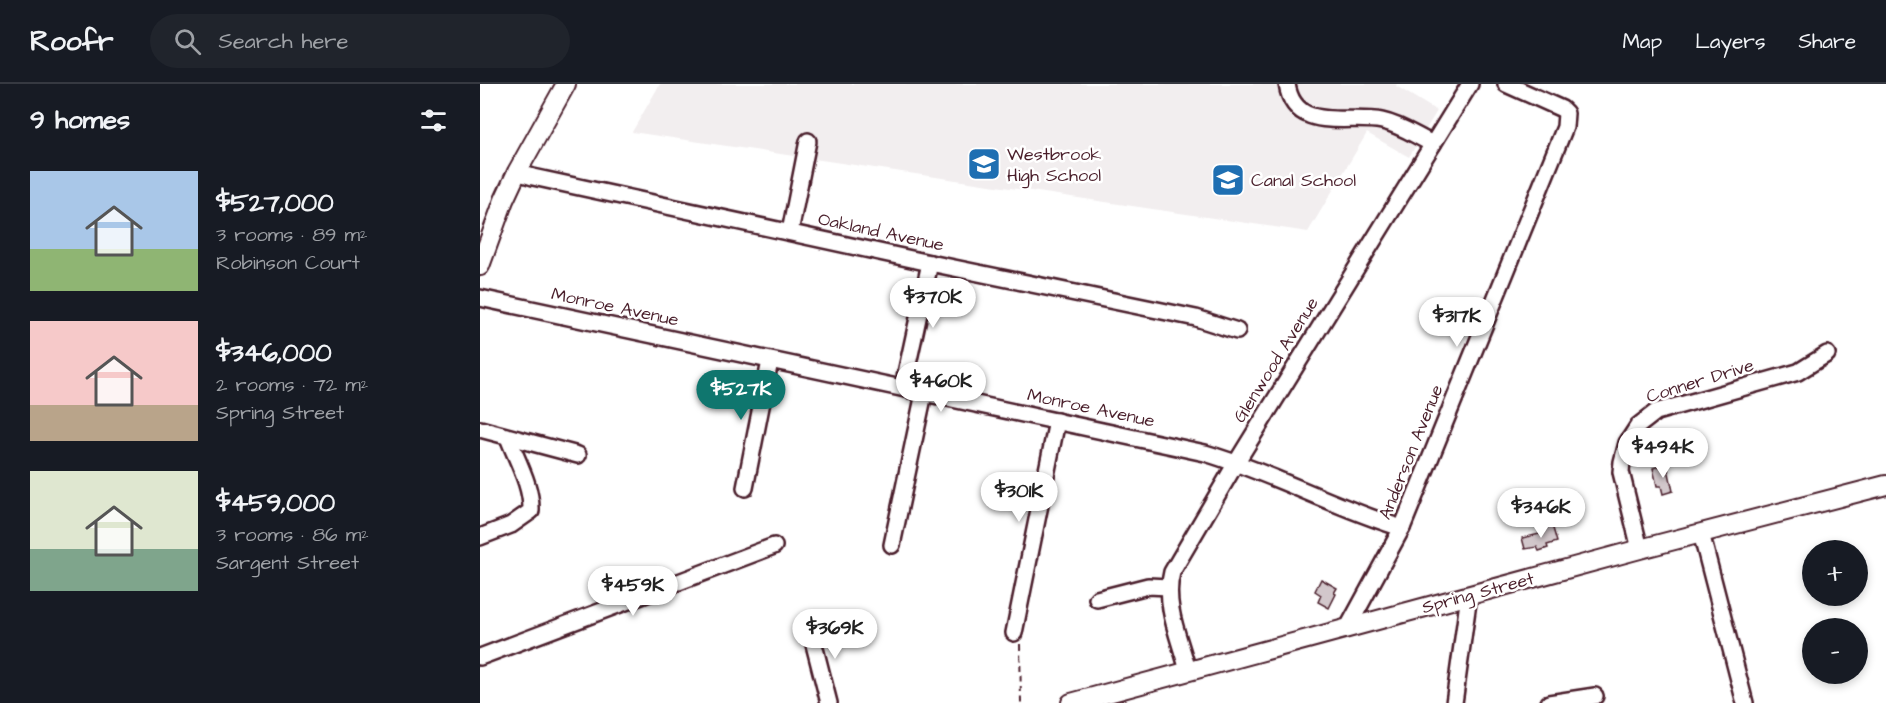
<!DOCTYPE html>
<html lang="en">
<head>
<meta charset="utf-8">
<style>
  body { margin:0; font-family:"Architects Daughter",sans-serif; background:#20242c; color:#f1f3f6; height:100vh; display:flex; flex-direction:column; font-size:22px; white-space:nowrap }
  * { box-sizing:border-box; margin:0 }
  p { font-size:20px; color:#9ea1a6 }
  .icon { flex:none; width:33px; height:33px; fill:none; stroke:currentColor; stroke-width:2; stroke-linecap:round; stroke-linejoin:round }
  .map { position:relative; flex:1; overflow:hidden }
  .details { display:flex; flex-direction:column; background:#171b24; width:480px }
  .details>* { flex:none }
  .buttons { position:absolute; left:1322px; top:456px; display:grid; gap:12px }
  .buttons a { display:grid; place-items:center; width:66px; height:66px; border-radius:50%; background:#171b24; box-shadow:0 3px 9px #0003; font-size:30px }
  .price { position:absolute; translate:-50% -51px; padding:0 14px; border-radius:21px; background:#fff; color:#222; font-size:20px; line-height:39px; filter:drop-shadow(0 2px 3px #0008) }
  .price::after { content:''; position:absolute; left:50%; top:36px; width:18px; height:14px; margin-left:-9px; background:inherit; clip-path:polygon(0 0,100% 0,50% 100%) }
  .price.selected { background:#0f766e; color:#fff }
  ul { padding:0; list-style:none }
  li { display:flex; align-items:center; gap:18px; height:150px; padding:0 30px }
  li span { display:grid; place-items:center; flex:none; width:168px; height:120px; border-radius:0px; color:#555 }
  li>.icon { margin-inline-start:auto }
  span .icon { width:72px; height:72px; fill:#fffc; stroke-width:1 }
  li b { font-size:26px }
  h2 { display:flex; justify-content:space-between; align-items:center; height:72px; padding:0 30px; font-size:26px }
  header { display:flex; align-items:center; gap:36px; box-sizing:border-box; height:84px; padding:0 30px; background:#171b24; border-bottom:2px solid #363941 }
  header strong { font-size:28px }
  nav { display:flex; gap:33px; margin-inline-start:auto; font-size:21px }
  .search { width:420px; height:54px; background:#20242c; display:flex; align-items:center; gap:15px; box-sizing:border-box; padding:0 21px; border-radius:33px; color:#9ea1a6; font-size:22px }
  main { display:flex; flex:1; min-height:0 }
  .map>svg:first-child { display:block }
</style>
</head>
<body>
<header>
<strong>Roofr</strong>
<div class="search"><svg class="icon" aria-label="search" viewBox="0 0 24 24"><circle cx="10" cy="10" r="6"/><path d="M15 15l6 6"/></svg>Search here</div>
<nav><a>Map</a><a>Layers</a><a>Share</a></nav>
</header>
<main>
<section class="details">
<h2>9 homes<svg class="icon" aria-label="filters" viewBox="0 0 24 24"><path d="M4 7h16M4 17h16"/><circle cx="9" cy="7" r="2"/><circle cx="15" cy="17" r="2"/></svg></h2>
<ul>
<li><span style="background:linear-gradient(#a9c7e8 65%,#8fb573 0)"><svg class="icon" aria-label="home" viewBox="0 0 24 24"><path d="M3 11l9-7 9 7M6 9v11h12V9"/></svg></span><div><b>$527,000</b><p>3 rooms · 89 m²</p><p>Robinson Court</p></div></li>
<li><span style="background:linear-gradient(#f6c9c9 70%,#b9a48a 0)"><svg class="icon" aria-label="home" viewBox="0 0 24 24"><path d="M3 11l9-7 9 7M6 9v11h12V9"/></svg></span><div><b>$346,000</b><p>2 rooms · 72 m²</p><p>Spring Street</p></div></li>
<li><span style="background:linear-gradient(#dfe7d0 65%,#7fa58c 0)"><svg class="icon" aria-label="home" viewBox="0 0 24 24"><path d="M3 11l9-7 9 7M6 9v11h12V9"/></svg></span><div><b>$459,000</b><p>3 rooms · 86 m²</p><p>Sargent Street</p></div></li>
</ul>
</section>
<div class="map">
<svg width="1406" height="619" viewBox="0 0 1406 619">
  <rect width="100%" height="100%" fill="#fff"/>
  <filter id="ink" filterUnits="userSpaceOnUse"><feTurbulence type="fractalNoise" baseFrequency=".0167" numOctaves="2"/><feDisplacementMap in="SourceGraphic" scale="12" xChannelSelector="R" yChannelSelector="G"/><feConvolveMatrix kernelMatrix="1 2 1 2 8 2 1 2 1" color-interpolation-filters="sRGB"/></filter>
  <g filter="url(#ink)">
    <polygon fill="#f2eeef" points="180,0 917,0 916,2 957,27 929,73 887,49 828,148 152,48"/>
    <g fill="#d2c7cb" stroke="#4a1f2b" stroke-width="1.5">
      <polygon points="1187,380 1193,407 1183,410 1181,402 1177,402 1173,384"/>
      <polygon points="1072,441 1077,458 1067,461 1068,464 1059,467 1057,463 1045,465 1042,454 1064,449 1062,444"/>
      <polygon points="841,495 857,504 854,509 856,510 849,524 838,518 841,511 835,507"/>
    </g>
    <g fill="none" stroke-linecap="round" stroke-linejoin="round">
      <defs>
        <g id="minor">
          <path d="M807,0C814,50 869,30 902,37C921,41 936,52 953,60"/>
          <polyline points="37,88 53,93 450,179 716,234 757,247"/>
          <polyline points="310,148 328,57"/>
          <path d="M0,214L725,369C793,389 855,424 922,444"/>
          <polyline points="423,303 450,179"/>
          <polyline points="0,345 98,371"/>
          <polyline points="265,404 290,277"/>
          <polyline points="1221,449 1265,619"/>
          <path d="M0,453L31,441L51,427C52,402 37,377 28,353"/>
          <polyline points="412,461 444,309"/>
          <polyline points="1160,465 1141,388 1142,378 1147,359 1158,342 1176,328 1318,288 1347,270"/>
          <polyline points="617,515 668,502 689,503"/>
          <polyline points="329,541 349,619"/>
          <polyline points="867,545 922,444 1085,43 1086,29 1082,25 1026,0"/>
          <polyline points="534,549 577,337"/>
          <polyline points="0,573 294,462"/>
          <path d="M708,587C700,555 683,521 692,488L756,379L990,0"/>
          <polyline points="974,619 989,511"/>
          <polyline points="1069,619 1115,612"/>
        </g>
        <g id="major">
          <polyline points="0,182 24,116 37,88 86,0"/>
          <polyline points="591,619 1160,465 1406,401"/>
        </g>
      </defs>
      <use href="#minor" stroke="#4a1f2b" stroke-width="20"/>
      <use href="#major" stroke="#4a1f2b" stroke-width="22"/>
      <polyline stroke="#4a1f2b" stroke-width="2" stroke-dasharray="6 4.5" stroke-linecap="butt" points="540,560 541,619"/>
      <use href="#minor" stroke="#fff" stroke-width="15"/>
      <use href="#major" stroke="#fff" stroke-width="18"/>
    </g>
  </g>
  <defs>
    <symbol id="school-square" viewBox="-11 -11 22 22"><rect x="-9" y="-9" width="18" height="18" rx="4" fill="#1f6fb2" stroke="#fff"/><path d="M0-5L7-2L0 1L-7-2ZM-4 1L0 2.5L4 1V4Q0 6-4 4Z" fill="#fff"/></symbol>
  </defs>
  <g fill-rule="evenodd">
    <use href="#school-square" x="485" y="61" width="38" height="38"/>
    <use href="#school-square" x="729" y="77" width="38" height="38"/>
  </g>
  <g text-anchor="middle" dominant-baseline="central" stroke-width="5" stroke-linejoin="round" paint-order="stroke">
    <g font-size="18" fill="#4a1f2b" stroke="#fff" text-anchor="start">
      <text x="527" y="70">Westbrook<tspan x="527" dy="21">High School</tspan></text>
      <text x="771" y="96">Canal School</text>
    </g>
    <g font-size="18" fill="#4a1f2b" stroke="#fff">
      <text transform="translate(401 148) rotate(12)">Oakland Avenue</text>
      <text transform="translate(135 223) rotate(12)">Monroe Avenue</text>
      <text transform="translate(796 276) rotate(-58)">Glenwood Avenue</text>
      <text transform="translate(1220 297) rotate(-17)">Conner Drive</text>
      <text transform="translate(611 324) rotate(12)">Monroe Avenue</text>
      <text transform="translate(931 368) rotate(-68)">Anderson Avenue</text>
      <text transform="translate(998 509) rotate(-15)">Spring Street</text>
    </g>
  </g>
</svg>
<div class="buttons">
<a>+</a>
<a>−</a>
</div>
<b class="price" style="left:453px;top:245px">$370K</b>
<b class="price" style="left:977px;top:264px">$317K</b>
<b class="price" style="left:461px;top:329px">$460K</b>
<b class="price selected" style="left:261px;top:337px">$527K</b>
<b class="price" style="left:1183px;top:395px">$494K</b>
<b class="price" style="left:539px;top:439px">$301K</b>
<b class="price" style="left:1061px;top:455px">$346K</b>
<b class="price" style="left:153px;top:533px">$459K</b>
<b class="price" style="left:355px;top:576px">$369K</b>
</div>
</main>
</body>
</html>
